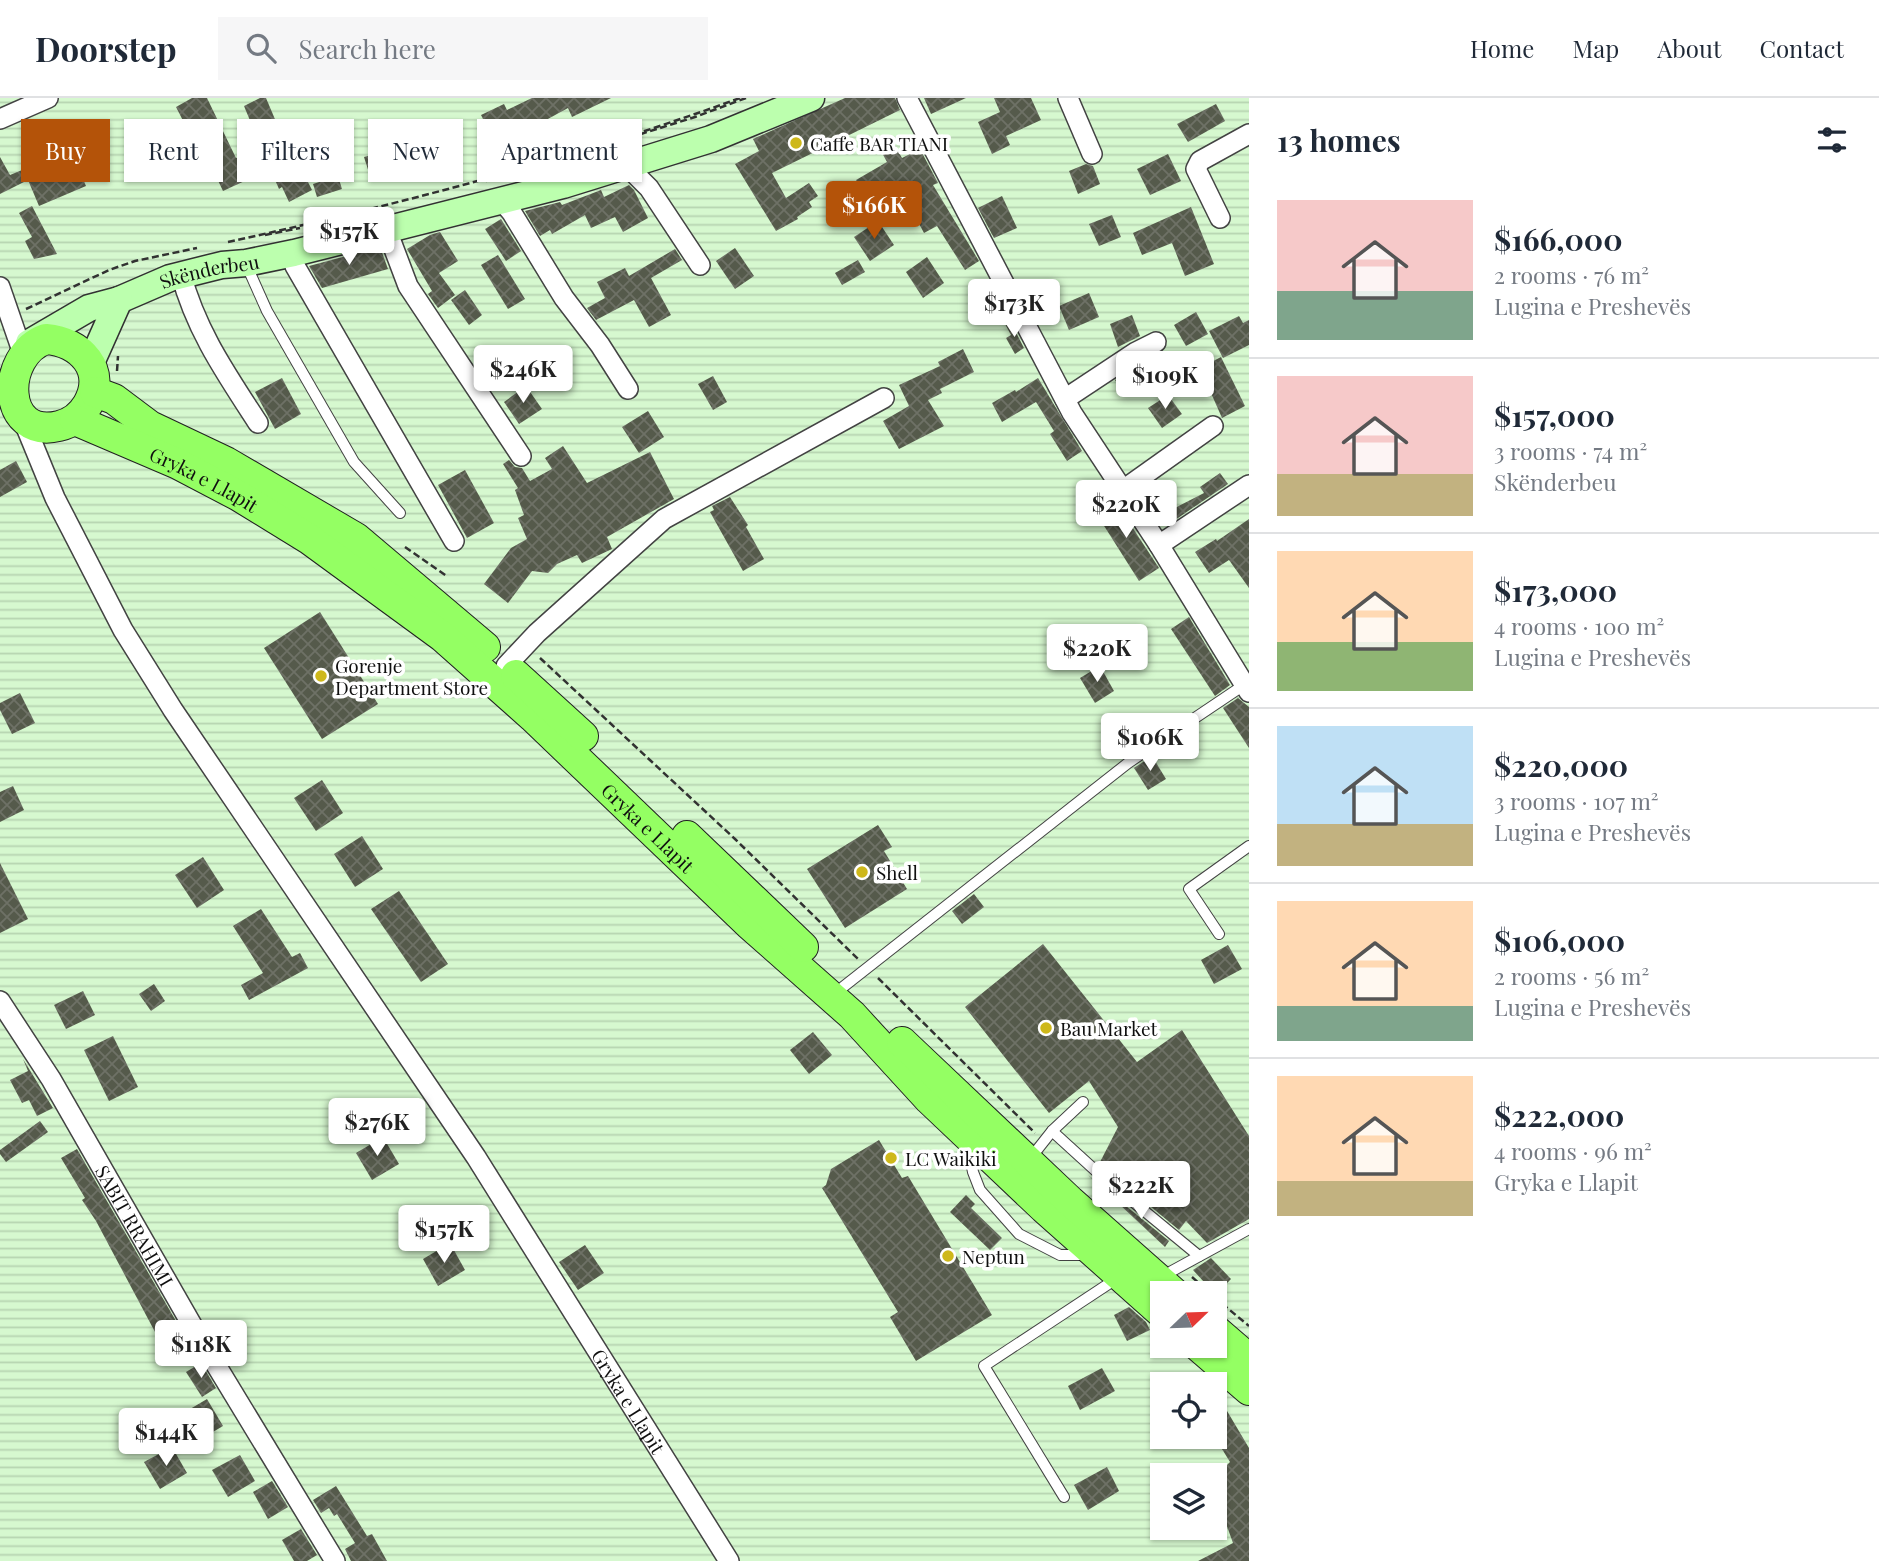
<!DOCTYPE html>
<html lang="en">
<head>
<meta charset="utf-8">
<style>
  body { margin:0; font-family:"Playfair Display",serif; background:#f6f6f7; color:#1f2937; height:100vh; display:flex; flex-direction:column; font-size:26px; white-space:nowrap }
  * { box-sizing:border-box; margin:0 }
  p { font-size:23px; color:#747a83 }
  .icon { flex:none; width:38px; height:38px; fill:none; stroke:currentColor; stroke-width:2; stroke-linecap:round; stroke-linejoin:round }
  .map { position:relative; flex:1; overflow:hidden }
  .sheet { display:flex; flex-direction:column; background:#fff; width:630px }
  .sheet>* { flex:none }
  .banner { position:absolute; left:21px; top:21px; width:665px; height:63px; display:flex; gap:14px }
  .needle { width:46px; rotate:67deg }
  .tools { position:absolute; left:1150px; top:1183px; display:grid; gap:14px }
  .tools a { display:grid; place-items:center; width:77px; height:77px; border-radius:0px; background:#fff; box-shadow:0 2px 5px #0004; font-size:35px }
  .price { position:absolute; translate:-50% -60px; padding:0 16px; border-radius:7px; background:#fff; color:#222; font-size:23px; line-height:46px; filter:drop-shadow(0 2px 4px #0008) }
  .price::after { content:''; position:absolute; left:50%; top:42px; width:21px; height:16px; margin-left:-10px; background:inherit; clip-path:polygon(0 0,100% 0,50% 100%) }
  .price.current { background:#b45309; color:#fff }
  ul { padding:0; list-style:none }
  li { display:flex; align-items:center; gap:21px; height:175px; padding:0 28px }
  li+li { border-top:2px solid #e0e1e3 }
  li span { display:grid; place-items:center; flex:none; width:196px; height:140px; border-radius:0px; color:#555 }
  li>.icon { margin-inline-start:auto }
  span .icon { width:84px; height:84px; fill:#fffc; stroke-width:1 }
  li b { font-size:30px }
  h2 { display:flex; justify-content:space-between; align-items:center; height:84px; padding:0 28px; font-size:30px }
  .tag { padding:0 24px; border-radius:0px; background:#fff; box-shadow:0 2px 5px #0004; font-size:24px; line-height:63px }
  .tag.current { background:#b45309; color:#fff }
  header { display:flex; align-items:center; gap:42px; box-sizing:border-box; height:98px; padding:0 35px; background:#fff; border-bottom:2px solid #e0e1e3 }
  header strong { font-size:33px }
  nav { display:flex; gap:38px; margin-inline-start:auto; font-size:24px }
  .search { width:490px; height:63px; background:#f6f6f7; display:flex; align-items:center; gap:18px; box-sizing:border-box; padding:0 24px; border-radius:0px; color:#747a83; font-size:26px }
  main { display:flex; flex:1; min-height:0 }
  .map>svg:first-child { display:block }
</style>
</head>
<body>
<header>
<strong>Doorstep</strong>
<div class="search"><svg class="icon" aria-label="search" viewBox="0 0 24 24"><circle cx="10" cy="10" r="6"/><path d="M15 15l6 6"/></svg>Search here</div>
<nav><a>Home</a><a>Map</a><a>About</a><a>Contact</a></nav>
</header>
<main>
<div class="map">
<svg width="1249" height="1463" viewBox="0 0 1249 1463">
  <defs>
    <pattern id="farmland-rules" width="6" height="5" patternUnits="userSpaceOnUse" patternTransform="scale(1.75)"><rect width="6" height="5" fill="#d6f8cf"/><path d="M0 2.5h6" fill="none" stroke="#b7d4b1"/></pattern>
    <pattern id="building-cross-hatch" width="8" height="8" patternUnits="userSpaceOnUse" patternTransform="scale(1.75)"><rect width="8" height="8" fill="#555a4b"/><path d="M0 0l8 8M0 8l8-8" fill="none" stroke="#6e7166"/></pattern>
  </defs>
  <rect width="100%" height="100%" fill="#f6fff3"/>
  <path fill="url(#farmland-rules)" fill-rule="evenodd" d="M0,0H1249V1463H0ZM1162,1195H1214V1248H1162ZM1162,1286H1214V1339H1162ZM1162,1377H1214V1430H1162Z"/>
  <g fill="url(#building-cross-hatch)">
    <polygon points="192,0 207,0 236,60 239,59 249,81 223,93 202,49 198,52 176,9"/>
    <polygon points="260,0 266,0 277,26 256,37 244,8"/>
    <polygon points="532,0 611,0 572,19 568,10 546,22 549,29 526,40 523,34 496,47 481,17 504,6 507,12"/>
    <polygon points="845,0 895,0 900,12 772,75 786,100 809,85 818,98 809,104 812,109 797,119 798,121 776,133 735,66 759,53 753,41"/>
    <polygon points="921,0 966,0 931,16 924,0"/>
    <polygon points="994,0 1031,0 1041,22 1006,38 1010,47 992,56 978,24 1000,14"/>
    <polygon points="1216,6 1225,23 1188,44 1177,26"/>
    <polygon points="426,42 433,64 371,81 364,59"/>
    <polygon points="894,46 902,60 920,51 938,85 933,87 979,163 965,172 937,128 924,135 899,88 869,105 856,82 887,64 881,53"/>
    <polygon points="71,52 86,88 39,108 28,82 0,96 0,59 10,77"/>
    <polygon points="1168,56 1181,83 1150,97 1137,71"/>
    <polygon points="297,62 312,92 289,104 282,89 279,91 272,75"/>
    <polygon points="1086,66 1093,68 1100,86 1078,96 1069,73"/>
    <polygon points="338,78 342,91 317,99 313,86"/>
    <polygon points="629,87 634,92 648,120 623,134 615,119 591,130 585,117 552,136 550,132 540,138 525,113 560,104 562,107 601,92 604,99"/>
    <polygon points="1002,98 1017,130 994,140 978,110"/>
    <polygon points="32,108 57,156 34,161 25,143 32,139 19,115"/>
    <polygon points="1191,109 1214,166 1185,178 1172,145 1142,157 1133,135"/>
    <polygon points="1112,117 1121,139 1099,148 1089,126"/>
    <polygon points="501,121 521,153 506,163 485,131"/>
    <polygon points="878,123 894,147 870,163 854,139"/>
    <polygon points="440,134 458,163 439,175 455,197 438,210 428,196 432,193 407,151 430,137"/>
    <polygon points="380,149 388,171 322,190 309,168"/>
    <polygon points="735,150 754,178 735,191 716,163"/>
    <polygon points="675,151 682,162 651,180 671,217 649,229 634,202 596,222 587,210 605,200 597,184 625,170 629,178"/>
    <polygon points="498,157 525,201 508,211 481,167"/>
    <polygon points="927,159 944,185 923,200 906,174"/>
    <polygon points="858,162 865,174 842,187 835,175"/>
    <polygon points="465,192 482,217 469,227 451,202"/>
    <polygon points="1089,195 1099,219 1069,232 1059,208"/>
    <polygon points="1196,214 1208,236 1186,248 1174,227"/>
    <polygon points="1132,217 1140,238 1118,249 1110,226"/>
    <polygon points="1239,218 1243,225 1249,222 1249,247 1223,260 1209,233"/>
    <polygon points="1010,223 1024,250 1015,256 1006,240 1011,237 1005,226"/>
    <polygon points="963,251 974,274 940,291 942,295 928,302 944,328 899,351 883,323 909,308 899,287 940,268 938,264"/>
    <polygon points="1221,259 1245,308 1222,320 1200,270"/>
    <polygon points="1136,269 1144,281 1124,295 1115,282"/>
    <polygon points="713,278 727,304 713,312 698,286"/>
    <polygon points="282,280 301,316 275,331 255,294"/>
    <polygon points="1038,280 1082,353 1067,363 1050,336 1054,333 1036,304 1002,324 992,305 1015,292 1016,294"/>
    <polygon points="526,288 542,311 519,326 504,304"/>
    <polygon points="1168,297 1182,316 1162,330 1148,310"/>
    <polygon points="648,313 664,339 639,355 622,329"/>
    <polygon points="563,348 587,385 650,354 674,401 607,439 612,451 582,465 577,457 557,466 548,475 532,473 508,505 484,486 511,450 527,441 518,420 524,417 515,392 518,390 503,366 509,362 515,369 522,370 530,383 552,371 545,360"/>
    <polygon points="16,363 27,384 0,399 0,372"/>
    <polygon points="465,372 494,425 467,440 438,387"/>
    <polygon points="1220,375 1228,386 1172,424 1167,414 1204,395 1200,389"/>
    <polygon points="1158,385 1171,405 1154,417 1141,397"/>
    <polygon points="730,399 748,427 746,429 764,461 743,473 710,414 714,412 712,408"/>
    <polygon points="1113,400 1159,470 1139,483 1094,412"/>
    <polygon points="1249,421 1249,490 1229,462 1209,475 1195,454 1216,441 1217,443"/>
    <polygon points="320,514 378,606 322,641 264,550"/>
    <polygon points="1189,519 1230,587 1215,598 1171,531"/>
    <polygon points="1100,568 1114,593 1095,605 1080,580"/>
    <polygon points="20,595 35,625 12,636 0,612 0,605"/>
    <polygon points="1238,600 1249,609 1249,650 1223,610"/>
    <polygon points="1152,658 1166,681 1148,692 1134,670"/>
    <polygon points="322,682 343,715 316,733 294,700"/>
    <polygon points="13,688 24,712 0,724 0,694"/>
    <polygon points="878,727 892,749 884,753 907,791 845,830 807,771"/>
    <polygon points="362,738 383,771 355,789 334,756"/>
    <polygon points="203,759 224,792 197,810 175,777"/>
    <polygon points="0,765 28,821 0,835"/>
    <polygon points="399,793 448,866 421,884 371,811"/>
    <polygon points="974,796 984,809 962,826 952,813"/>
    <polygon points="261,811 292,859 300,855 308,870 249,902 241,887 263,875 233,828"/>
    <polygon points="1043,846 1137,964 1182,932 1249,1038 1249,1121 1207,1145 1186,1123 1179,1132 1099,1066 1118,1029 1089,983 1049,1015 965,909"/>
    <polygon points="1228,847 1242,871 1214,886 1201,862"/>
    <polygon points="154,886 165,903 151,913 139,896"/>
    <polygon points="83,893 95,917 66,931 54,907"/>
    <polygon points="813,934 832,957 809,976 790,952"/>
    <polygon points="113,938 138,989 109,1003 84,952"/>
    <polygon points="23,961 53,1010 37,1018 29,1002 22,1005 10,982 28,973"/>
    <polygon points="40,1023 48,1034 6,1064 0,1056 0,1052"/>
    <polygon points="383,1039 399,1066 372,1082 356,1055"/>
    <polygon points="879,1042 902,1080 908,1078 992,1217 916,1263 890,1219 898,1214 822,1090 826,1087 831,1071"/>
    <polygon points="77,1051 184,1237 163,1249 96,1123 82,1102 85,1100 61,1060"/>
    <polygon points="1088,1077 1169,1143 1165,1149"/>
    <polygon points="966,1097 975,1106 971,1110 1002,1140 990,1152 950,1114"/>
    <polygon points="450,1145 465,1172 438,1188 423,1161"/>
    <polygon points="585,1147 604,1175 578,1192 559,1164"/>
    <polygon points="1211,1160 1231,1181 1216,1197 1193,1172"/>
    <polygon points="1129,1209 1146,1224 1150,1232 1127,1243 1114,1217"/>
    <polygon points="201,1265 216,1290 202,1299 186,1274"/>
    <polygon points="1102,1270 1115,1293 1080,1312 1068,1288"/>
    <polygon points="1214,1291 1249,1350 1249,1463 1198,1463 1233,1445 1224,1420 1226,1368 1230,1364 1214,1338"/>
    <polygon points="207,1301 223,1328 196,1344 180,1317"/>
    <polygon points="172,1349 187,1375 160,1391 144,1364"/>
    <polygon points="240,1357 255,1383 228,1399 212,1372"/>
    <polygon points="1107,1369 1119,1393 1088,1412 1074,1387"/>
    <polygon points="272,1383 288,1409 268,1421 253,1394"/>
    <polygon points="336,1388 367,1438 372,1436 387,1463 351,1463 345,1451 355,1445 337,1416 334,1418 329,1410 321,1415 313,1402"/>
    <polygon points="301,1431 317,1457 307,1463 294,1463 282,1442"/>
  </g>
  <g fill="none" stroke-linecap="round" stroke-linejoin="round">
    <defs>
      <g id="lane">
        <polyline points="246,166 267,213 354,364 400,415"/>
        <polyline points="1219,836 1189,791 1249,748"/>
        <polyline points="843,889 1128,665 1244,587"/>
        <polyline points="1052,1033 1097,1074 1199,1158"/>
        <polyline points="968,1049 973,1074 980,1092 1019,1136 1060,1157 1087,1157"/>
        <polyline points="1029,1056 1037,1052 1052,1033 1083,1004"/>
        <polyline points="1162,1181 1172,1173 1249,1131"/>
        <polyline points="1064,1399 984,1268 1116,1181"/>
      </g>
      <g id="street">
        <polyline points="907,0 1072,315 1159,447 1249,594"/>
        <polyline points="1068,0 1092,56"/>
        <polyline points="0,21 48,0"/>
        <polyline points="633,65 635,76 649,90 700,167"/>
        <polyline points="502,103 512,115 564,200 600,247 628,291"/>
        <polyline points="1220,120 1196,71 1200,63 1249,36"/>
        <polyline points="384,133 391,143 408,188 521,358"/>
        <polyline points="294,155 295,168 454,443"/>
        <path d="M181,176C196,233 227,277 258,325"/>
        <polyline points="0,189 21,250"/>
        <polyline points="1065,301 1136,254 1156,244"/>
        <path id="s1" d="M23,322L55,400L123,532L173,612L476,1059L729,1463"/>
        <polyline points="1123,392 1213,328"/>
        <polyline points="1159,447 1249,387"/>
        <polyline points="506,568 537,535 664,421 884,300"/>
        <path id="s2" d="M0,903L51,981L196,1234L335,1463"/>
      </g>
      <g id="secondary">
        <path id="s3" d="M29,245L89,210L119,202L170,180L222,167L246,165L294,155L563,87L711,41L811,0"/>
        <polyline points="90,267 119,202"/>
      </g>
      <g id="primary">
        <path d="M46,241C81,244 107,272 88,306C81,318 72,325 59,328C1,342 0,257 46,241Z"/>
        <polyline points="95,294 114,301 150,328 226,364 356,440 485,549"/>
        <path id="s4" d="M75,322L178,366L239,398L309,441L443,539L533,619L749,826L852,917L929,1001L1044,1110L1162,1215"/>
        <polyline points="516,577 583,638"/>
        <polyline points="687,738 803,849"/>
        <polyline points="902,944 1070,1103 1174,1195"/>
        <polyline points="1214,1231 1249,1261"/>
        <polyline points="1198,1248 1249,1292"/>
      </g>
    </defs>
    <use href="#lane" stroke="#434343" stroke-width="12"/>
    <use href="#street" stroke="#434343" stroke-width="22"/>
    <use href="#secondary" stroke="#323232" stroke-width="29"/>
    <use href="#primary" stroke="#212121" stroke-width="32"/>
    <g stroke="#323232" stroke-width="2.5" stroke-dasharray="7 3.5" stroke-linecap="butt">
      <polyline points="590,52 695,19 746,0"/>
      <polyline points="486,83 550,64"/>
      <polyline points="265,137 300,130"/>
      <path d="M228,144C401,106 573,61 740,0"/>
      <polyline points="26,211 109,172 135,163 197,150"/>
      <polyline points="117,273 118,258"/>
      <polyline points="405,449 448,479"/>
      <polyline points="540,560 735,741 858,861"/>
      <polyline points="878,880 1035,1035"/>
      <polyline points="1192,1179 1210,1195"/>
      <polyline points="1214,1199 1249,1228"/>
    </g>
    <use href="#lane" stroke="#fff" stroke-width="10"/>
    <use href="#street" stroke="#fff" stroke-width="19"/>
    <use href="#secondary" stroke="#bcffae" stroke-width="26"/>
    <use href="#primary" stroke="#94ff63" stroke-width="30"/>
  </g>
  <g fill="#ceb81a" stroke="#fff" stroke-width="2.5">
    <circle cx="796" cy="45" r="7"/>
    <circle cx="321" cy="578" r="7"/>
    <circle cx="862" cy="774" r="7"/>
    <circle cx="1046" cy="930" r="7"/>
    <circle cx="891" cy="1060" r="7"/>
    <circle cx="948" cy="1158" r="7"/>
  </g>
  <g text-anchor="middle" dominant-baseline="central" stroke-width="7" stroke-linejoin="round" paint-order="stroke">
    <g font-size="19" fill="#101010" stroke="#fff" text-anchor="start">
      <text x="810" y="45">Caffe BAR TIANI</text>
      <text x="335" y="567">Gorenje<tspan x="335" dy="22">Department Store</tspan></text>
      <text x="876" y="774">Shell</text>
      <text x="1060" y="930">Bau Market</text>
      <text x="905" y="1060">LC Waikiki</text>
      <text x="962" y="1158">Neptun</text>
    </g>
    <g font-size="19" fill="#101010" stroke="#fff">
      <text stroke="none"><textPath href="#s3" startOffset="196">Skënderbeu</textPath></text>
      <text stroke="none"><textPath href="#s4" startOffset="142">Gryka e Llapit</textPath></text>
      <text stroke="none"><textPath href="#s4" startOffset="709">Gryka e Llapit</textPath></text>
      <text stroke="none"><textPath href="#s2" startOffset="262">SABIT RRAHIMI</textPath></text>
      <text stroke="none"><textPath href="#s1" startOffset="1155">Gryka e Llapit</textPath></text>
    </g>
  </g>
</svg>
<div class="tools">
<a><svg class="needle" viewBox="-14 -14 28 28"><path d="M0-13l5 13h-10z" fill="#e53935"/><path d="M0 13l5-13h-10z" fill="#747a83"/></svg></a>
<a><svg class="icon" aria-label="locate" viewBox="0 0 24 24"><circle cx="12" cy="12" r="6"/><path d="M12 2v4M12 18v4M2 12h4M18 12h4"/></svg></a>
<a><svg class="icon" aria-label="layers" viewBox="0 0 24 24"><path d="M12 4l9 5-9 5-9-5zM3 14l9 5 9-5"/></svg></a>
</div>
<b class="price current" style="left:874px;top:143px">$166K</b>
<b class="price" style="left:349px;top:169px">$157K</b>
<b class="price" style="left:1014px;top:241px">$173K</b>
<b class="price" style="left:523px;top:307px">$246K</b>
<b class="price" style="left:1165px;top:313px">$109K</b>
<b class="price" style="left:1126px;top:442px">$220K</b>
<b class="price" style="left:1097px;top:586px">$220K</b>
<b class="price" style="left:1150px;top:675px">$106K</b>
<b class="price" style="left:377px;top:1060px">$276K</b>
<b class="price" style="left:1141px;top:1123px">$222K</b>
<b class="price" style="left:444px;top:1167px">$157K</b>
<b class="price" style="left:201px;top:1282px">$118K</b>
<b class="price" style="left:166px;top:1370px">$144K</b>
<div class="banner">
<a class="tag current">Buy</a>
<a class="tag">Rent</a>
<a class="tag">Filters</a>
<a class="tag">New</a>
<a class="tag">Apartment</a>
</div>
</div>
<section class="sheet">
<h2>13 homes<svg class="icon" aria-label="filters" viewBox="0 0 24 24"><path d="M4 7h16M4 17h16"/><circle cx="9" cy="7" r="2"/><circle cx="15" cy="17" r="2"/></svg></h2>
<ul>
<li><span style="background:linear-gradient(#f6c9c9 65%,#7fa58c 0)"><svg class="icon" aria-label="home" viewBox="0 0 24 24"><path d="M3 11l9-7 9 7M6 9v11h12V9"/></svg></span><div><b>$166,000</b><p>2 rooms · 76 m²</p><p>Lugina e Preshevës</p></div></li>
<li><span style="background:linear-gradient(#f6c9c9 70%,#c2b280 0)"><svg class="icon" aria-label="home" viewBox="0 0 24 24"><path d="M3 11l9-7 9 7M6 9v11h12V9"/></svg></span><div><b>$157,000</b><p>3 rooms · 74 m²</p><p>Skënderbeu</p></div></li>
<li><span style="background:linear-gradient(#ffd9b3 65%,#8fb573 0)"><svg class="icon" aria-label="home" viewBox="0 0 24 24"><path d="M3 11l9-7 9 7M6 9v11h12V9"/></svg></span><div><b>$173,000</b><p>4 rooms · 100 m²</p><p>Lugina e Preshevës</p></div></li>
<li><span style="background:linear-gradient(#bfe0f5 70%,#c2b280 0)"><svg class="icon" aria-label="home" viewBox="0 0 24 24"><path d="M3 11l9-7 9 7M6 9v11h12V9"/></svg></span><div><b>$220,000</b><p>3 rooms · 107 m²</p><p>Lugina e Preshevës</p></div></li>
<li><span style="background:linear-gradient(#ffd9b3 75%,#7fa58c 0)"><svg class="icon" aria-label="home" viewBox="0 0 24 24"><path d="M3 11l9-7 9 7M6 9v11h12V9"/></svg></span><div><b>$106,000</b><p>2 rooms · 56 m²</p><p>Lugina e Preshevës</p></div></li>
<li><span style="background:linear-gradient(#ffd9b3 75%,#c2b280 0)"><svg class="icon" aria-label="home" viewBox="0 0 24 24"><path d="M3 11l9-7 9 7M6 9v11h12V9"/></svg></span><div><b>$222,000</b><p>4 rooms · 96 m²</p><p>Gryka e Llapit</p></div></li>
</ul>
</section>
</main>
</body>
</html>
